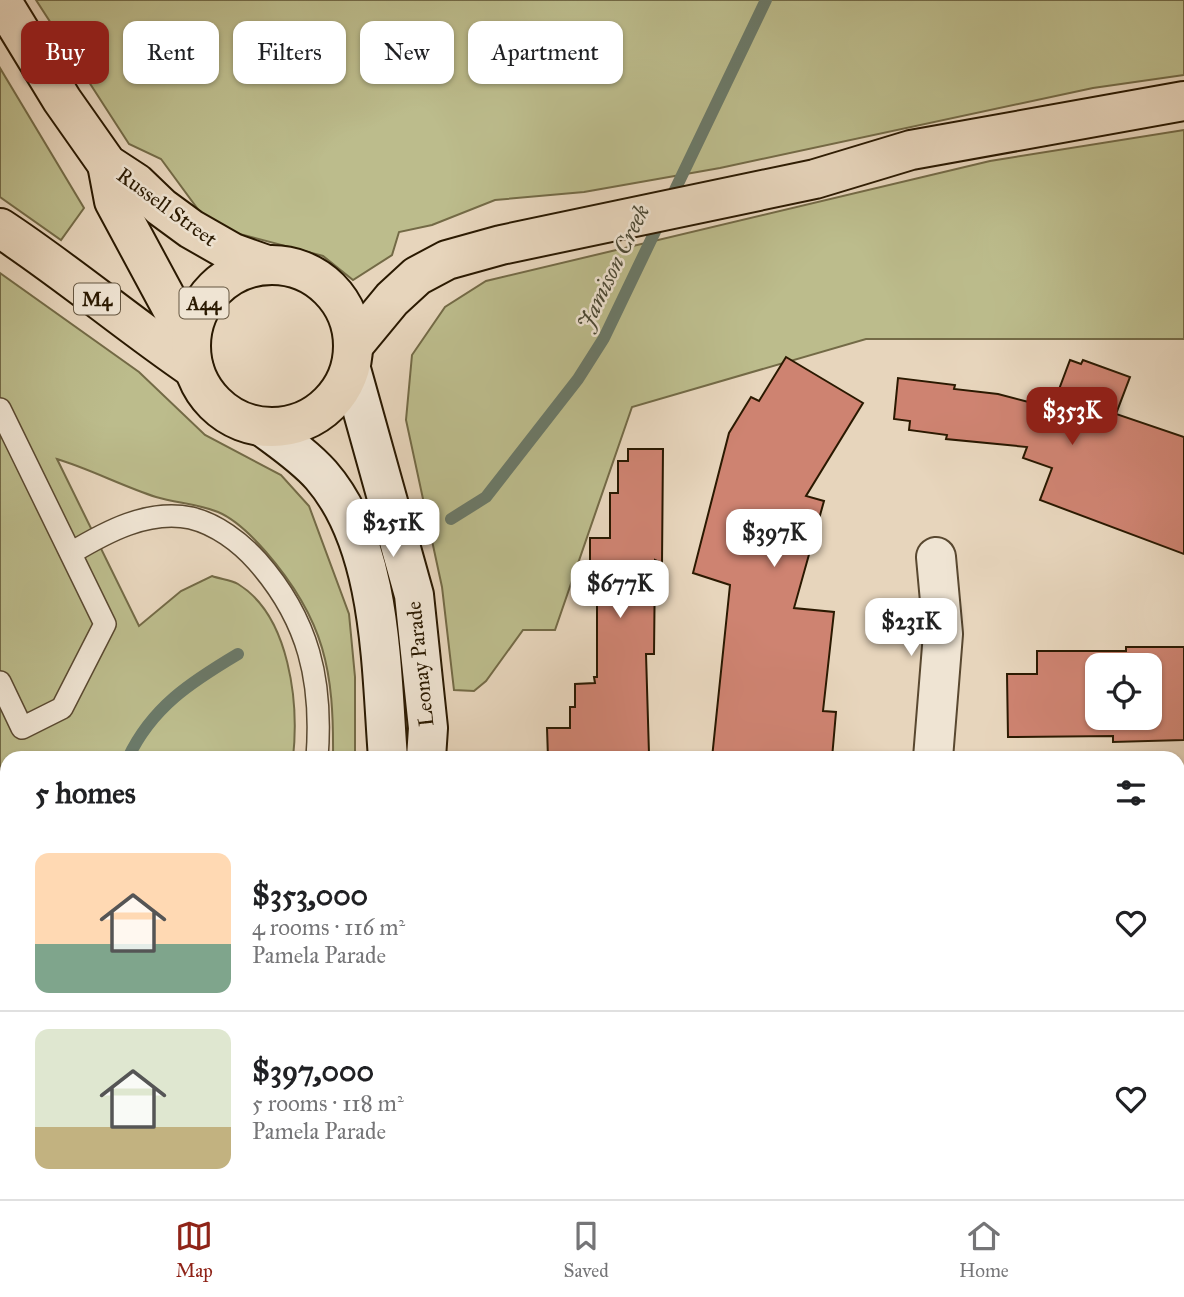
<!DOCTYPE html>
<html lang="en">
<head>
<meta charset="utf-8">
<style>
  body { margin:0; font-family:"IM FELL Great Primer",serif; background:#f2f2f2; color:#202124; height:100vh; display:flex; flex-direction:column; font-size:26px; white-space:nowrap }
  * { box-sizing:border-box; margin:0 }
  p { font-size:23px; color:#757577 }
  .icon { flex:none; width:38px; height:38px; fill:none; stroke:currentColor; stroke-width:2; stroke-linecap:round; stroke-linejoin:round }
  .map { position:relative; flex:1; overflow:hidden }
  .details { position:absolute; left:0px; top:751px; width:1185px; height:450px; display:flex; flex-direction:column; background:#fff; border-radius:21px 21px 0 0; box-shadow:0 2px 5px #0004 }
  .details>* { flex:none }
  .guide { position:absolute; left:21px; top:21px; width:700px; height:63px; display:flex; gap:14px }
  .fabs { position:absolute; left:1085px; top:653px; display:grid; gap:14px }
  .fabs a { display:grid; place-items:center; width:77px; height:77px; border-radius:14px; background:#fff; box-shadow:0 2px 5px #0004; font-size:35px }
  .price { position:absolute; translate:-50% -60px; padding:0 16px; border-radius:14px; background:#fff; color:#222; font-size:23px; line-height:46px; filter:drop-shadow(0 2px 4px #0008) }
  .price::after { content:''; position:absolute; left:50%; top:42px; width:21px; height:16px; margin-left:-10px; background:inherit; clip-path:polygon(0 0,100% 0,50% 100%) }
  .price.on { background:#8f2418; color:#fff }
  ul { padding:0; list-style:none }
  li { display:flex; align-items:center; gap:21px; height:175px; padding:0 35px }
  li+li { border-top:2px solid #e0e0e0 }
  li span { display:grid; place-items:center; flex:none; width:196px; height:140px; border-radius:14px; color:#555 }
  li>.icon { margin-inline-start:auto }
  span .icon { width:84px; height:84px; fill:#fffc; stroke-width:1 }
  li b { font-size:30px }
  h2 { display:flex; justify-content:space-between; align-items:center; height:84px; padding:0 35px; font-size:30px }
  .tag { padding:0 24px; border-radius:14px; background:#fff; box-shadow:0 2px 5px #0004; font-size:24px; line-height:63px }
  .tag.on { background:#8f2418; color:#fff }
  .tab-bar { display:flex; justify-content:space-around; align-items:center; height:98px; border-top:2px solid #e0e0e0; background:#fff; font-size:19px; color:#757577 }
  .tab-bar a { display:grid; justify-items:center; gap:4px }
  .tab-bar .on { color:#8f2418 }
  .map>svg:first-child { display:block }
</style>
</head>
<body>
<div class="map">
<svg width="1184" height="1199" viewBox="0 0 1184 1199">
  <rect width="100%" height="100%" fill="#e7d5bc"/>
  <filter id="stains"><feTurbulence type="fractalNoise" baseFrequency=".00286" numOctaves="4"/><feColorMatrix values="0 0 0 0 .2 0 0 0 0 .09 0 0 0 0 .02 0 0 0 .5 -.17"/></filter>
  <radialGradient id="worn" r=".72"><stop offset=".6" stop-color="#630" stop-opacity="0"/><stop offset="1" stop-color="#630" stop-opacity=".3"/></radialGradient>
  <g fill="#bcbc8c" stroke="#736a46" stroke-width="2">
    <polygon points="36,0 1184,0 1184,75 1093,88 720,168 584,192 495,200 432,225 399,232 392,255 353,280 323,256 217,228 200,212 161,159 129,144"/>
    <polygon points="0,68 84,208 61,240 0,197"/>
    <polygon points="1184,130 1184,339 866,339 632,407 555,630 523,630 486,681 474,691 454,690 442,587 406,420 412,355 445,307 486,281 990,161"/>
    <path d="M0,273L139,372L205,435L281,475L309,506L349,614L355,677V758H333C334,671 325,620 266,552C253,537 237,520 218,512C198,504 176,503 156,497C122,486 90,469 57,459L139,626L181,591L212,576C220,579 231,580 238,584C290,616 299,703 293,758H7V1194H232L236,1199H0Z"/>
  </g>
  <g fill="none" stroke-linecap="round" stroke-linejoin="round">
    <g stroke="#6b7968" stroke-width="12">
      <polyline points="451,519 486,497 578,379 604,338 766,0"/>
      <path d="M128,758C152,707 191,682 238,654"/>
      <polyline points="0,909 7,895"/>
    </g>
  </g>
  <g fill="#ce8371" stroke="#2a1901" stroke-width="2" fill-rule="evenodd">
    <polygon points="786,357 863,403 806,496 824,501 794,608 834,612 823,711 836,712 832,758 712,758 730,585 693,573 729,433 751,397 759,401"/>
    <polygon points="1070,360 1081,364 1083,360 1130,377 1116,414 1184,437 1184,554 1040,500 1052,468 1023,458 1027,447 946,439 947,435 909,430 910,421 894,419 898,378 955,385 954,389 998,394 1044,406 1047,397 1055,400"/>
    <polygon points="628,449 663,449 662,563 655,560 654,654 646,654 649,754 643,754 643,758 548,758 547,728 570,728 570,707 575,707 575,684 595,683 594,677 597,677 597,596 582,597 582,563 590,564 590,538 610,538 610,493 618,493 618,461 628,461"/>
    <path d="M1126,647H1184V740L1113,742V736L1008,737L1007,674H1037V651H1126ZM1097,665H1150V718H1097Z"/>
  </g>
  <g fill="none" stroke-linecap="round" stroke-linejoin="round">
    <defs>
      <g id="lane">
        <polyline points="0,409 105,624 62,708 22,728 0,682"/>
        <path d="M71,553C106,532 148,509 191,518C216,524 240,542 257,561C309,620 323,681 317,758"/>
        <polyline points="167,1199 171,1194"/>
        <polyline points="268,1199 277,1194"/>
      </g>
      <g id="street">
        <polyline points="933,758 943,634 936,557"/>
        <polyline points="1178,833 1184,833"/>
        <polyline points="898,1199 899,1194"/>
      </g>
      <g id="secondary">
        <polyline points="351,369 414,595 428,728 426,758"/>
        <path d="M263,427C283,442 304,456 321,475C383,546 381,669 388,758"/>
        <polyline points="400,1194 400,1199"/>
      </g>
      <g id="highway">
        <polyline points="1,0 62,100 107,164 136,183 161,207 191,229 233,253 267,265"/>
        <polyline points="107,164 114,201 191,344"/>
        <path d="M0,228C67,272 128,324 194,369"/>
        <circle cx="272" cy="346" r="81"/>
        <polyline points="354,345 392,299 417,276 447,260 501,245 815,179 911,150 1184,101"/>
      </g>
    </defs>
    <use href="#lane" stroke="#594830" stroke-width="24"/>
    <use href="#street" stroke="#594830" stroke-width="42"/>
    <use href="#secondary" stroke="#2a1901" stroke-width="42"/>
    <use href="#highway" stroke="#2a1901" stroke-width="42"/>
    <polyline stroke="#2a1901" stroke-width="4.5" stroke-dasharray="2 3.5" stroke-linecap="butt" points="0,784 7,781"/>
    <use href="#lane" stroke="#efe4d3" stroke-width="21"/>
    <use href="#street" stroke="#efe4d3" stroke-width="38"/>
    <use href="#secondary" stroke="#efe4d3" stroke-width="38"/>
    <use href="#highway" stroke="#e7d5bc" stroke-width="38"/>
  </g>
  <g text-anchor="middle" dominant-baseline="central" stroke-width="5" stroke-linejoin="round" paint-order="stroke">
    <g fill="#efe4d3" stroke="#655640" stroke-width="2">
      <rect x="74" y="283.5" width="46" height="31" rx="5"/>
      <rect x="179.5" y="287.5" width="49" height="31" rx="5"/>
    </g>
    <g font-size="19" font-weight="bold" fill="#2a1901">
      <text x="97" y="299">M4</text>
      <text x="204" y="303">A44</text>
    </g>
    <g font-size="21" fill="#2a1901" stroke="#efe4d3">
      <text transform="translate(167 207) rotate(36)">Russell Street</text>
      <text transform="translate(420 664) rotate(-96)">Leonay Parade</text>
    </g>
    <g font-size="23" font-style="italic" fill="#4b4935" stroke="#efe4d3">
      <text transform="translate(613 267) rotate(-64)">Jamison Creek</text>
    </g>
  </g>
  <rect width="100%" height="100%" filter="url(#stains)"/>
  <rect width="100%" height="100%" fill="url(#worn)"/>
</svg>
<div class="fabs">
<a><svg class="icon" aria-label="locate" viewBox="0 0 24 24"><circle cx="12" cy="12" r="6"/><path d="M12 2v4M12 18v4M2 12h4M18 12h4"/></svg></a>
</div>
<b class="price on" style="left:1072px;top:447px">$353K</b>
<b class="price" style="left:393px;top:559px">$251K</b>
<b class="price" style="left:774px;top:569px">$397K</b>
<b class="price" style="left:620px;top:620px">$677K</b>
<b class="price" style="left:911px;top:658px">$231K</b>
<div class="guide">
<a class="tag on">Buy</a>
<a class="tag">Rent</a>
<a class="tag">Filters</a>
<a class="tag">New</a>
<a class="tag">Apartment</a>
</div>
<section class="details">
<h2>5 homes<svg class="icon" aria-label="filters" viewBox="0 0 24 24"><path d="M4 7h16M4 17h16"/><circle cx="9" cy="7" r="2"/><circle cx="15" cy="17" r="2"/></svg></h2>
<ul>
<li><span style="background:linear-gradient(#ffd9b3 65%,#7fa58c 0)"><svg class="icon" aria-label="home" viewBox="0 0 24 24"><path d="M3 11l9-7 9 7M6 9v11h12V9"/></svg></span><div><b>$353,000</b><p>4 rooms · 116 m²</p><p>Pamela Parade</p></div><svg class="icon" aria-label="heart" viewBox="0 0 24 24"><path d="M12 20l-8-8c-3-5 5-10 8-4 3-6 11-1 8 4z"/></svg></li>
<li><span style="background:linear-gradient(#dfe7d0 70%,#c2b280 0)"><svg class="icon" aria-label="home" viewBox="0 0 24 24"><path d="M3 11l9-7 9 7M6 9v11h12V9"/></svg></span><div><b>$397,000</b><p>5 rooms · 118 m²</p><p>Pamela Parade</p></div><svg class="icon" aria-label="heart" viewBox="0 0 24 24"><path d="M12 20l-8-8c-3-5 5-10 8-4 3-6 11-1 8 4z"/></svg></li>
</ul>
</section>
</div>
<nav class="tab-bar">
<a class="on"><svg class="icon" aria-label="map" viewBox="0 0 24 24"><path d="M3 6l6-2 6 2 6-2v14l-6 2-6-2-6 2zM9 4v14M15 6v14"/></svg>Map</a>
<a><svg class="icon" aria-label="saved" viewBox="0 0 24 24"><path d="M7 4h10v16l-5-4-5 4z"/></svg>Saved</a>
<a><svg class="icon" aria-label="home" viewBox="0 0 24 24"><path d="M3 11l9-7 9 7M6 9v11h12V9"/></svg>Home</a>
</nav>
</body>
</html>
